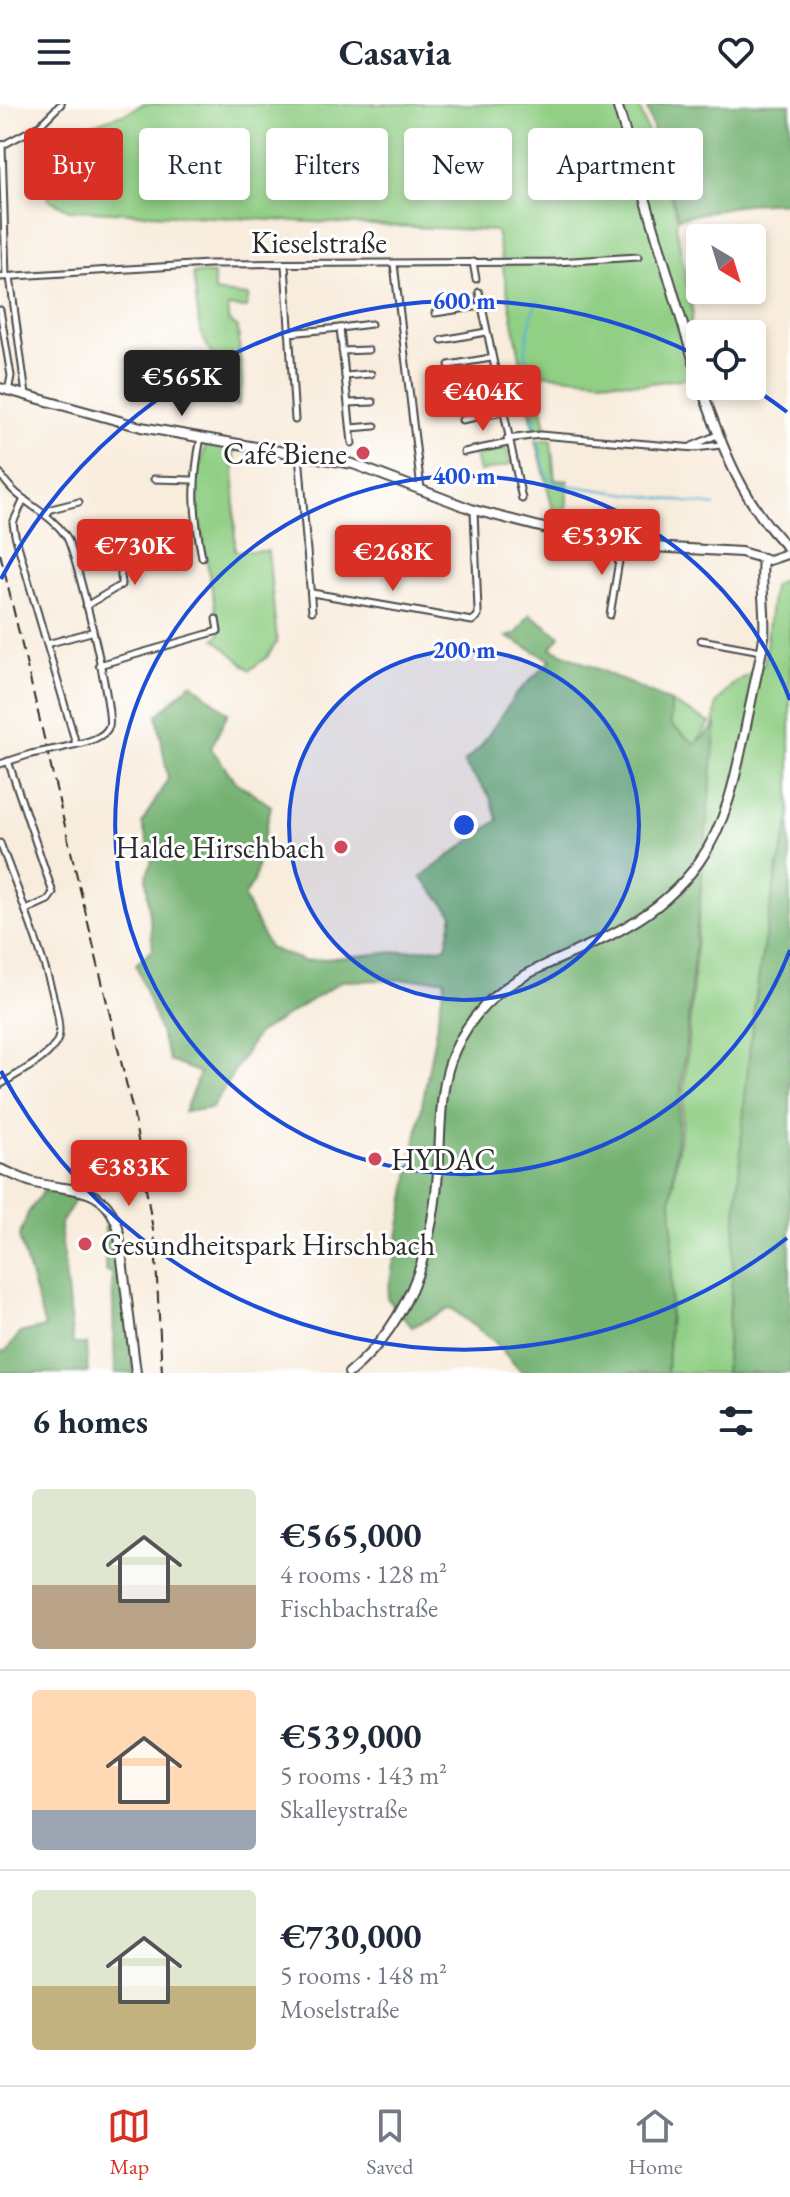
<!DOCTYPE html>
<html lang="en">
<head>
<meta charset="utf-8">
<style>
  body { margin:0; font-family:"EB Garamond",serif; background:#f6f6f7; color:#1f2937; height:100vh; display:flex; flex-direction:column; font-size:30px; white-space:nowrap }
  * { box-sizing:border-box; margin:0 }
  p { font-size:26px; color:#747a83 }
  .icon { flex:none; width:44px; height:44px; fill:none; stroke:currentColor; stroke-width:2; stroke-linecap:round; stroke-linejoin:round }
  .map { position:relative; height:1269px; overflow:hidden }
  .side { display:flex; flex-direction:column; background:#fff; flex:1 }
  .side>* { flex:none }
  .hud { position:absolute; left:24px; top:24px; width:742px; height:72px; display:flex; gap:16px }
  .needle { width:52px; rotate:142deg }
  .tools { position:absolute; left:686px; top:120px; display:grid; gap:16px }
  .tools a { display:grid; place-items:center; width:80px; height:80px; border-radius:8px; background:#fff; box-shadow:0 4px 12px #0003; font-size:40px }
  .price { position:absolute; translate:-50% -68px; padding:0 18px; border-radius:8px; background:#d93025; color:#fff; font-size:26px; line-height:52px; filter:drop-shadow(0 2px 4px #0008) }
  .price::after { content:''; position:absolute; left:50%; top:48px; width:24px; height:18px; margin-left:-12px; background:inherit; clip-path:polygon(0 0,100% 0,50% 100%) }
  .price.active { background:#222; color:#fff }
  ul { padding:0; list-style:none }
  li { display:flex; align-items:center; gap:24px; height:200px; padding:0 32px }
  li+li { border-top:2px solid #e0e1e3 }
  li span { display:grid; place-items:center; flex:none; width:224px; height:160px; border-radius:8px; color:#555 }
  li>.icon { margin-inline-start:auto }
  span .icon { width:96px; height:96px; fill:#fffc; stroke-width:1 }
  li b { font-size:34px }
  h2 { display:flex; justify-content:space-between; align-items:center; height:96px; padding:0 32px; font-size:34px }
  .pill { padding:0 28px; border-radius:8px; background:#fff; box-shadow:0 4px 12px #0003; font-size:28px; line-height:72px }
  .pill.active { background:#d93025; color:#fff }
  header { display:flex; justify-content:space-between; align-items:center; height:104px; padding:0 32px; background:#fff; font-size:36px; font-weight:700 }
  .tabs { display:flex; justify-content:space-around; align-items:center; height:112px; border-top:2px solid #e0e1e3; background:#fff; font-size:22px; color:#747a83 }
  .tabs a { display:grid; justify-items:center; gap:4px }
  .tabs .active { color:#d93025 }
  .map>svg:first-child { display:block }
</style>
</head>
<body>
<header><svg class="icon" aria-label="menu" viewBox="0 0 24 24"><path d="M4 6h16M4 12h16M4 18h16"/></svg>Casavia<svg class="icon" aria-label="heart" viewBox="0 0 24 24"><path d="M12 20l-8-8c-3-5 5-10 8-4 3-6 11-1 8 4z"/></svg></header>
<div class="map">
<svg width="790" height="1269" viewBox="0 0 790 1269">
  <rect width="100%" height="100%" fill="#fff"/>
  <filter id="ink" filterUnits="userSpaceOnUse"><feTurbulence type="fractalNoise" baseFrequency=".0125" numOctaves="2"/><feDisplacementMap in="SourceGraphic" scale="16" xChannelSelector="R" yChannelSelector="G"/><feConvolveMatrix kernelMatrix="1 2 1 2 8 2 1 2 1" color-interpolation-filters="sRGB"/></filter>
  <filter id="wash" filterUnits="userSpaceOnUse"><feTurbulence type="fractalNoise" baseFrequency=".006" numOctaves="4" result="noise"/><feDisplacementMap in="SourceGraphic" scale="32" xChannelSelector="R" yChannelSelector="G"/><feGaussianBlur stdDeviation="1.8" result="paint"/><feColorMatrix in="noise" values="0 0 0 0 0 0 0 0 0 0 0 0 0 0 0 0 0 1.4 0 .05"/><feComposite in="paint" operator="in"/></filter>
  <g filter="url(#wash)">
    <rect width="100%" height="100%" fill="#f8ecdc"/>
    <g fill="#91cf85" stroke="#5e7d58" stroke-width="2">
      <polygon points="143,0 638,0 678,114 676,122 693,210 685,239 694,273 644,280 540,270 537,277 547,328 534,328 496,127 69,106 48,95 42,72 43,36 129,8"/>
      <polygon points="193,169 214,170 214,188 249,192 246,204 228,203 228,216 238,224 242,281 238,302 226,298 222,270 200,228"/>
      <polygon points="536,336 551,336 555,376 568,377 565,424 557,422"/>
      <polygon points="206,339 234,344 235,447 268,447 277,538 267,553 250,566 215,535 220,530 197,405 196,378"/>
      <polygon points="506,343 510,361 479,368 475,350"/>
      <polygon points="790,472 790,716 776,770 754,905 725,1269 667,1269 673,1133 671,1097 682,1015 716,600 732,581 764,561 773,482"/>
      <polygon points="671,598 710,619 695,640 671,621"/>
    </g>
    <g fill="#74b272" stroke="#506e4e" stroke-width="2">
      <polygon points="646,0 790,0 790,98 746,100 678,114"/>
      <polygon points="530,510 560,532 551,544 671,598 671,621 695,640 716,621 671,1097 673,1133 667,1269 522,1269 495,1238 451,1204 412,1223 387,1194 445,875 342,877 257,930 212,1004 184,1008 200,969 170,957 136,860 153,845 146,774 152,755 142,719 168,675 157,611 192,579 228,609 211,644 235,677 271,702 254,777 244,793 269,844 304,857 446,843 453,810 421,773 498,716 489,691 463,659 480,643 516,590 551,556 507,533 516,530"/>
      <path d="M790,716V1269H725C740,1084 742,896 790,716Z"/>
      <polygon points="43,1087 78,1091 60,1121 73,1240 86,1240 88,1269 0,1269 0,1248 6,1247 20,1229 45,1223 19,1133 28,1109"/>
      <polygon points="105,1105 116,1125 134,1269 115,1269 112,1169 105,1167"/>
    </g>
    <g fill="none" stroke-linecap="round" stroke-linejoin="round">
      <g stroke="#54b0d2" stroke-width="2">
        <path d="M537,195C519,247 525,274 537,327"/>
        <polyline points="538,336 547,373 558,380 715,402"/>
      </g>
    </g>
  </g>
  <g filter="url(#ink)">
    <g fill="none" stroke-linecap="round" stroke-linejoin="round">
      <defs>
        <g id="street">
          <polyline points="2,41 6,173"/>
          <polyline points="1,42 39,22 61,0"/>
          <polyline points="473,158 476,175"/>
          <polyline points="394,160 421,385"/>
          <polyline points="285,161 295,316"/>
          <polyline points="0,173 208,160 556,158 638,153"/>
          <polyline points="10,173 26,291"/>
          <polyline points="479,188 522,395"/>
          <polyline points="0,206 11,272 8,288"/>
          <polyline points="435,209 481,202"/>
          <polyline points="340,224 371,220"/>
          <polyline points="289,229 340,224 352,339"/>
          <polyline points="442,236 486,228"/>
          <polyline points="342,247 368,246"/>
          <polyline points="449,261 491,254"/>
          <polyline points="345,272 371,270"/>
          <polyline points="457,290 496,281"/>
          <polyline points="348,299 373,298"/>
          <polyline points="462,316 502,308"/>
          <polyline points="351,324 375,322"/>
          <path d="M201,333C192,378 193,408 202,453"/>
          <polyline points="507,335 540,331 695,344 721,341"/>
          <polyline points="692,342 717,331"/>
          <polyline points="464,348 508,339"/>
          <polyline points="299,350 312,507"/>
          <path d="M0,369C15,397 48,406 66,432C76,447 114,607 109,622C104,637 75,640 61,644"/>
          <polyline points="154,375 192,376"/>
          <polyline points="24,395 13,419 15,431 76,640"/>
          <polyline points="46,411 51,405 79,398"/>
          <polyline points="312,489 472,517 478,512 478,506 474,407"/>
          <polyline points="86,502 121,481 121,461 112,429"/>
          <polyline points="610,511 622,439"/>
          <polyline points="701,536 761,547"/>
          <polyline points="47,540 91,528"/>
          <polyline points="99,561 218,527 216,515"/>
          <polyline points="8,657 53,789 48,796 26,806"/>
          <polyline points="0,660 31,650"/>
          <path d="M0,739C12,770 68,911 58,935C51,954 16,970 0,981"/>
        </g>
        <g id="secondary">
          <polyline points="617,0 700,278"/>
          <path d="M701,282C722,344 743,400 790,446"/>
          <polyline points="0,284 141,323 353,360 474,406 567,430 653,443 741,448 769,456 790,449"/>
          <path d="M0,1065C11,1069 23,1076 35,1079C71,1088 103,1079 118,1123L136,1269"/>
          <path d="M349,1269C415,1214 435,1135 439,1053C441,1017 440,979 455,946C491,866 562,861 627,822C654,807 681,784 699,758C732,712 739,652 751,598C755,576 761,555 764,533C766,506 760,481 763,454"/>
        </g>
      </defs>
      <use href="#street" stroke="#4a4846" stroke-width="9"/>
      <use href="#secondary" stroke="#4a4846" stroke-width="12"/>
      <use href="#street" stroke="#fff" stroke-width="5"/>
      <use href="#secondary" stroke="#fff" stroke-width="8"/>
      <polyline stroke="#2b2b2b" stroke-width="2" stroke-dasharray="12 6" stroke-linecap="butt" points="0,449 134,1012 155,1138 162,1269"/>
      <defs>
        <polyline id="street-bridge" points="31,650 61,644"/>
      </defs>
      <use href="#street-bridge" stroke="#4a4846" stroke-width="9" stroke-linecap="butt"/>
      <use href="#street-bridge" stroke="#fff" stroke-width="5"/>
    </g>
  </g>
  <circle cx="464" cy="721" r="175" fill="#1d4ed8" fill-opacity=".12"/>
  <g fill="none" stroke="#1d4ed8" stroke-width="4">
    <circle cx="464" cy="721" r="175"/>
    <path d="M790 846A349 349 0 1 1 790 596"/>
    <path d="M787 1134A524 524 0 0 1 1 967M1 475A524 524 0 0 1 698 252M753 284A524 524 0 0 1 787 308"/>
  </g>
  <g fill="#d1495b" stroke="#fff" stroke-width="3">
    <circle cx="363" cy="349" r="8"/>
    <circle cx="341" cy="743" r="8"/>
    <circle cx="375" cy="1055" r="8"/>
    <circle cx="85" cy="1140" r="8"/>
  </g>
  <g text-anchor="middle" dominant-baseline="central" stroke-width="6" stroke-linejoin="round" paint-order="stroke">
    <g font-size="30" fill="#2b2b2b" stroke="#fff">
      <text x="319" y="138">Kieselstraße</text>
    </g>
    <g font-size="30" fill="#2b2b2b" stroke="#fff" text-anchor="end">
      <text x="347" y="349">Café Biene</text>
      <text x="325" y="743">Halde Hirschbach</text>
      <text x="391" y="1055" text-anchor="start">HYDAC</text>
      <text x="101" y="1140" text-anchor="start">Gesundheitspark Hirschbach</text>
    </g>
  </g>
  <circle cx="464" cy="721" r="12" fill="#1d4ed8" stroke="#fff" stroke-width="4"/>
  <g font-size="24" text-anchor="middle" font-weight="bold" fill="#1d4ed8" stroke="#fff" stroke-width="6" stroke-linejoin="round" paint-order="stroke">
    <text x="464" y="205">600 m</text>
    <text x="464" y="380">400 m</text>
    <text x="464" y="554">200 m</text>
  </g>
</svg>
<div class="tools">
<a><svg class="needle" viewBox="-14 -14 28 28"><path d="M0-13l5 13h-10z" fill="#e53935"/><path d="M0 13l5-13h-10z" fill="#747a83"/></svg></a>
<a><svg class="icon" aria-label="locate" viewBox="0 0 24 24"><circle cx="12" cy="12" r="6"/><path d="M12 2v4M12 18v4M2 12h4M18 12h4"/></svg></a>
</div>
<b class="price active" style="left:182px;top:314px">€565K</b>
<b class="price" style="left:483px;top:329px">€404K</b>
<b class="price" style="left:602px;top:473px">€539K</b>
<b class="price" style="left:135px;top:483px">€730K</b>
<b class="price" style="left:393px;top:489px">€268K</b>
<b class="price" style="left:129px;top:1104px">€383K</b>
<div class="hud">
<a class="pill active">Buy</a>
<a class="pill">Rent</a>
<a class="pill">Filters</a>
<a class="pill">New</a>
<a class="pill">Apartment</a>
</div>
</div>
<section class="side">
<h2>6 homes<svg class="icon" aria-label="filters" viewBox="0 0 24 24"><path d="M4 7h16M4 17h16"/><circle cx="9" cy="7" r="2"/><circle cx="15" cy="17" r="2"/></svg></h2>
<ul>
<li><span style="background:linear-gradient(#dfe7d0 60%,#b9a48a 0)"><svg class="icon" aria-label="home" viewBox="0 0 24 24"><path d="M3 11l9-7 9 7M6 9v11h12V9"/></svg></span><div><b>€565,000</b><p>4 rooms · 128 m²</p><p>Fischbachstraße</p></div></li>
<li><span style="background:linear-gradient(#ffd9b3 75%,#9aa5b1 0)"><svg class="icon" aria-label="home" viewBox="0 0 24 24"><path d="M3 11l9-7 9 7M6 9v11h12V9"/></svg></span><div><b>€539,000</b><p>5 rooms · 143 m²</p><p>Skalleystraße</p></div></li>
<li><span style="background:linear-gradient(#dfe7d0 60%,#c2b280 0)"><svg class="icon" aria-label="home" viewBox="0 0 24 24"><path d="M3 11l9-7 9 7M6 9v11h12V9"/></svg></span><div><b>€730,000</b><p>5 rooms · 148 m²</p><p>Moselstraße</p></div></li>
</ul>
</section>
<nav class="tabs">
<a class="active"><svg class="icon" aria-label="map" viewBox="0 0 24 24"><path d="M3 6l6-2 6 2 6-2v14l-6 2-6-2-6 2zM9 4v14M15 6v14"/></svg>Map</a>
<a><svg class="icon" aria-label="saved" viewBox="0 0 24 24"><path d="M7 4h10v16l-5-4-5 4z"/></svg>Saved</a>
<a><svg class="icon" aria-label="home" viewBox="0 0 24 24"><path d="M3 11l9-7 9 7M6 9v11h12V9"/></svg>Home</a>
</nav>
</body>
</html>
